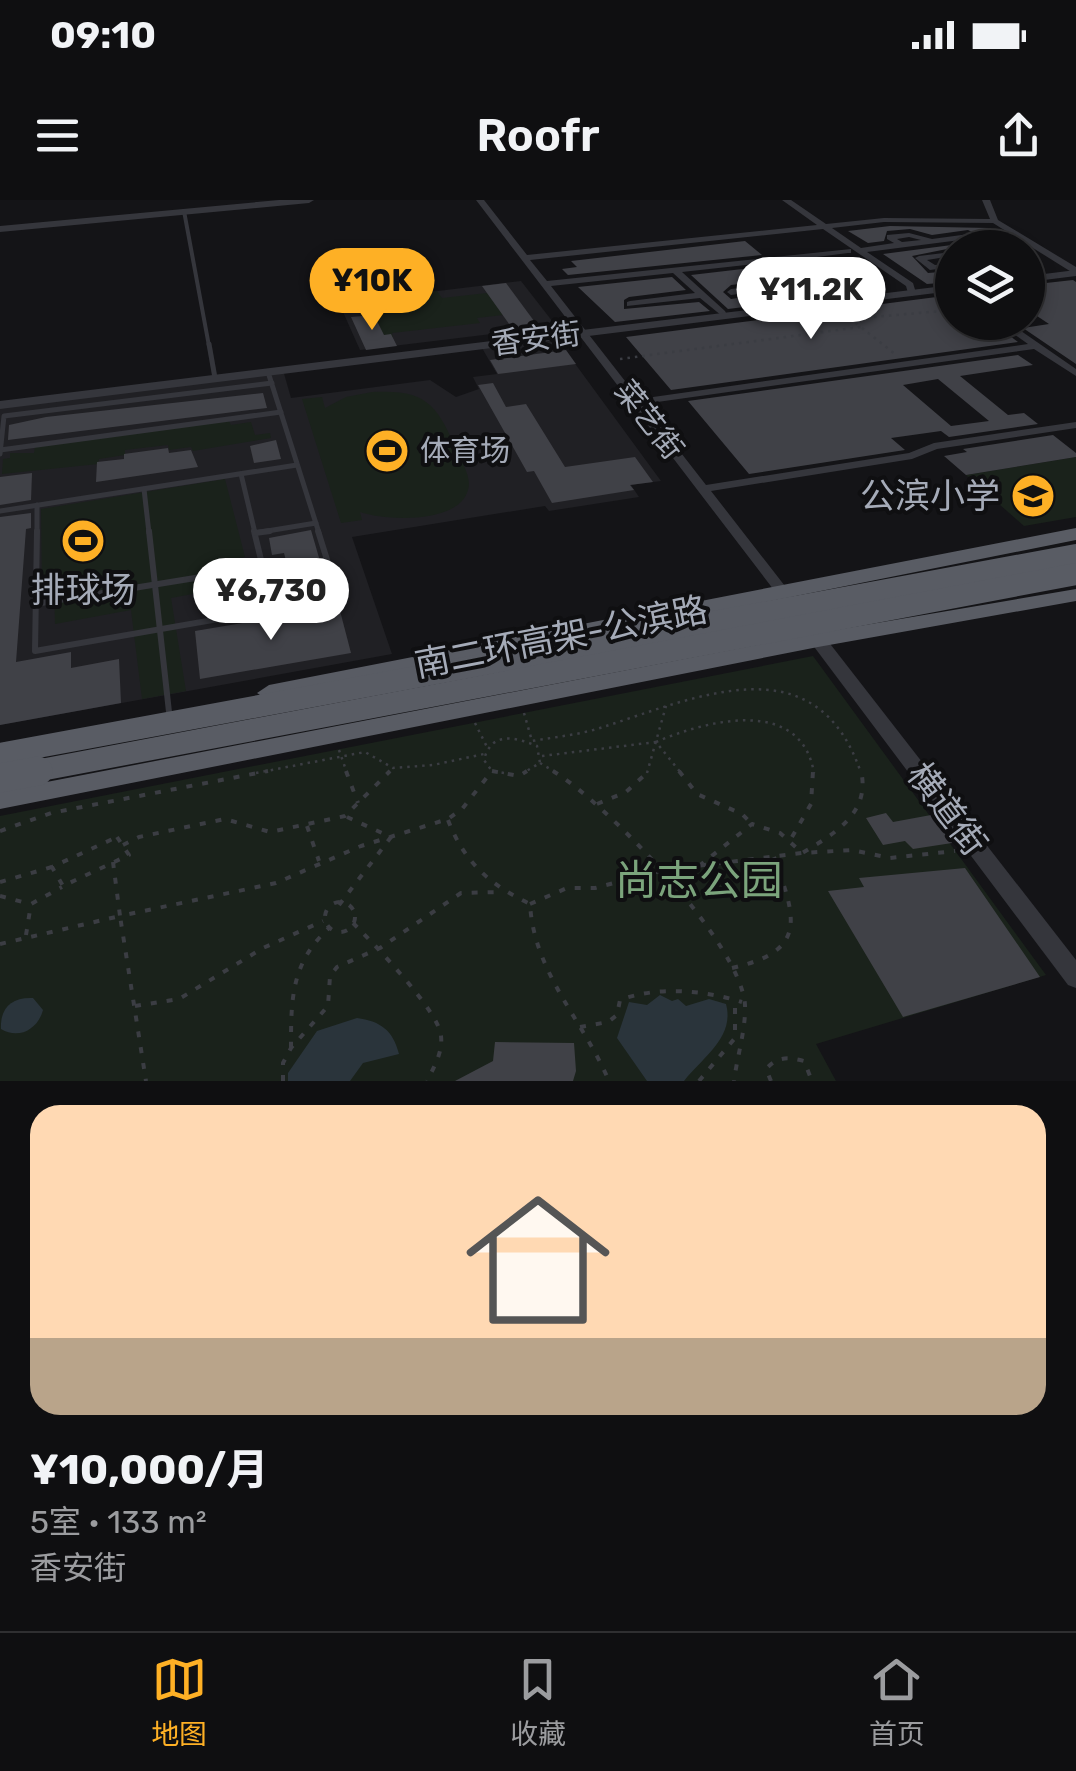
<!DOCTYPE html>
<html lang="zh">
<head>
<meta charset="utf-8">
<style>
  body { margin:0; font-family:Rubik,"Noto Sans SC",sans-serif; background:#18181a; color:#f1f3f6; height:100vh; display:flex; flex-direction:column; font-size:38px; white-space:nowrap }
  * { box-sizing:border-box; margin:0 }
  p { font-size:32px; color:#9b9c9f }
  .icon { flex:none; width:55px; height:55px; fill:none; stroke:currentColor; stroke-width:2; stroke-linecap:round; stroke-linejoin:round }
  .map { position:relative; height:881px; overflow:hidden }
  .drawer { display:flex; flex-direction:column; background:#0f0f11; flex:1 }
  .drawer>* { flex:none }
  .controls { position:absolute; left:935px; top:30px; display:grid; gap:20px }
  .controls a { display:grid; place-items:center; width:110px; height:110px; border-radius:50%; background:#0f0f11; box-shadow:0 5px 15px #0003,0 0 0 2px #2f2f31; font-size:50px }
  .price { position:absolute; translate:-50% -85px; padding:0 22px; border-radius:35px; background:#fff; color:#222; font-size:32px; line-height:65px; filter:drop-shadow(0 2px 5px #0008) }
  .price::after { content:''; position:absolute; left:50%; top:60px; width:30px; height:22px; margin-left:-15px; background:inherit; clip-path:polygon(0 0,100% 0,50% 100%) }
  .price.on { background:#feb025; color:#111 }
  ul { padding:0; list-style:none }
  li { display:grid; align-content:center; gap:20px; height:530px; padding:0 30px }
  li span { display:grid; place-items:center; height:310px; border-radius:30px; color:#555 }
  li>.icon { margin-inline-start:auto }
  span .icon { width:180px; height:180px; fill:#fffc; stroke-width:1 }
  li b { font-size:42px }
  .status { display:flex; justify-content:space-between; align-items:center; height:70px; padding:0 50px; background:#0f0f11; direction:ltr }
  .status svg { height:28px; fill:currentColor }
  header { display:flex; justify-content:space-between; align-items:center; height:130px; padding:0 30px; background:#0f0f11; font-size:45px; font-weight:600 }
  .dock { display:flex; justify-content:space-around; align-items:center; height:140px; border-top:2px solid #2f2f31; background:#0f0f11; font-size:28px; color:#9b9c9f }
  .dock a { display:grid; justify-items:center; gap:5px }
  .dock .on { color:#feb025 }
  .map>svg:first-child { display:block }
</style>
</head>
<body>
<div class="status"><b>09:10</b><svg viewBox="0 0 49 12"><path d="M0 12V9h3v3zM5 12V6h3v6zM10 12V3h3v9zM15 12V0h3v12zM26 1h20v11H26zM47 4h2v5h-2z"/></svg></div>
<header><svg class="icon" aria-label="menu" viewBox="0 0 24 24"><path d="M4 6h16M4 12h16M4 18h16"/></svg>Roofr<svg class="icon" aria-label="share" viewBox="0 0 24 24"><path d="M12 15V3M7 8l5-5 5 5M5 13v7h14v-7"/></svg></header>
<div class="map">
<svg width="1076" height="881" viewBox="0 0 1076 881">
  <rect width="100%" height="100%" fill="#141417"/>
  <g fill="#202024">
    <polygon points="521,81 556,126 360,150 339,103"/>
    <polygon points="557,139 661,281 631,285 639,297 549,311 545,306 352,337 392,454 0,525 0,205 283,170 291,198 430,180 456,197 479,189 473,177 497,174 482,148"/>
  </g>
  <g fill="#1a221b">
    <polygon points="437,91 442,98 487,93 503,115 477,118 480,123 392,133 393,138 386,139 365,100"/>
    <path d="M372,192C428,189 437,205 458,253C462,263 472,278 468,290C459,324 386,321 360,312L362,320L341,323L302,199L322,197L325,208L346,197Z"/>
    <polygon points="229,221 231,225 251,222 255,235 270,233 271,238 193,251 191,247 169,250 168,245 125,250 125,255 99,259 98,264 2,274 3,259 10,258 10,253 34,253 35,247"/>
    <polygon points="1076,257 1076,317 1024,326 966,275"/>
    <polygon points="225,279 245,357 239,358 245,384 171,398 186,491 142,499 131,410 55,424 54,388 42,389 41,309"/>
    <polygon points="813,456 1046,775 816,844 836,881 0,881 0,616"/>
  </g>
  <g fill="#2a343b">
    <path d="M660,795L672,801L678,799L686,806L709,799L726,804C735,837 703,857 684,881H647L617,838L629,802L647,805Z"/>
    <path d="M33,798L43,810C38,829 19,840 1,829C0,808 11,797 33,798Z"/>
    <path d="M357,818C380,821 393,830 399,854L363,863L350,881H288V873L317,831Z"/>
  </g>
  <g fill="#404147" fill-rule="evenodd">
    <polygon points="890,26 989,28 1022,48 1002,48 968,30 932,35 910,29 887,31 884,41 868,43 848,31"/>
    <polygon points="745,41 762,55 568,75 562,69 577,67 571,61"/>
    <polygon points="967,43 977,48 952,48 912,56 928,73 952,71 952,82 927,84 883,54"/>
    <polygon points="843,57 886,89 728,109 691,75 776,65 791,78 731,85 723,92 731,99 852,81 827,60"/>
    <polygon points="672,77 686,90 629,97 624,100 624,109 699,102 710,111 615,122 578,87"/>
    <polygon points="1073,80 1076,82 1076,164 1023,128 1049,124 1028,110 1028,85"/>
    <polygon points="506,83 537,125 512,128 482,86"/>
    <polygon points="952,95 952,122 980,122 993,131 1002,130 1018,142 671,190 626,137"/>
    <polygon points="374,115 384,135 391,134 397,146 366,150 351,117"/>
    <polygon points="566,150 576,164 498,174 490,160"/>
    <path d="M1018,155L1033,165L960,176L1008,215L1024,213L1038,224L949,237L941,231L891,238L905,250L749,274L688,201ZM938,179L989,221L951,226L903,185Z"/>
    <polygon points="493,183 506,207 526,204 565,267 635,257 653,282 630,285 634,290 552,303 534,271 527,272 478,185"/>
    <polygon points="263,193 267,208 8,240 9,225 46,217"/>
    <polygon points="1053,235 1076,253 1076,257 966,275 944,256 967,252 963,249"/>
    <polygon points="276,240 281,259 254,263 250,246"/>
    <polygon points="168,248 169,253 191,250 198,267 96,282 97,262 124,259 124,254"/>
    <polygon points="32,273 31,300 0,305 0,277"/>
    <polygon points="31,313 31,328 26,329 16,462 71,452 71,468 119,459 121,503 0,525 0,317"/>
    <polygon points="311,330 324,375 291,380 284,353 272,355 269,338"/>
    <polygon points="339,407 351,453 200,479 195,431"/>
    <polygon points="886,613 893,622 931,615 952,643 913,649 905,641 883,645 866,618"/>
    <polygon points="965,668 1040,777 903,817 828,691 864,687 859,678"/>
    <polygon points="495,842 574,843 576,871 573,881 455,881 493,861"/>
  </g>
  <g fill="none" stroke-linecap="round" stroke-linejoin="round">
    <g stroke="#3b3d43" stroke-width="2.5" stroke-dasharray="2.5 5" stroke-linecap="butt">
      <polyline points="874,117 952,110"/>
      <polyline points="862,128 895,154"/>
      <polyline points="620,159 861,127 852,120 872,117 867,113"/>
      <path d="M524,513L532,541C555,537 578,535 600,528C695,498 816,440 861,573"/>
      <polyline points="475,523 487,547"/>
      <path d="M656,542C707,520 801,496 814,573"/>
      <polyline points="339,550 347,573"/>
      <polyline points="542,556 656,542 681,573"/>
      <polyline points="540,563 557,573"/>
      <polyline points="256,573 365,552 393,568 433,565 484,554"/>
      <polyline points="388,573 392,569"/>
      <path d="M504,573L492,571L484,560C491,531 515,537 537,546L540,563L523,573"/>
      <polyline points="647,573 666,506"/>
    </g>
    <g stroke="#3b3d43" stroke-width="4" stroke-dasharray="6 10" stroke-linecap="butt">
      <polyline points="346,571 358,603"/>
      <polyline points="492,571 519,576 527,571"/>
      <path d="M553,571C605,602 741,743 745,805C746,829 737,857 734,881"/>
      <polyline points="679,571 697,594 742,614 751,623"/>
      <polyline points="597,604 626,592 649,571"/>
      <path d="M448,620C464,662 490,685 530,704C534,773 583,820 609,881"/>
      <polyline points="307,626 319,661"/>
      <polyline points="0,631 51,613 268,571"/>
      <polygon points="117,637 129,655 63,686 52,667"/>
      <polyline points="792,637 811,604 813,571"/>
      <polyline points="123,645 139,637 225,619 270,632 345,616 390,571"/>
      <polyline points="113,662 120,716 276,683 361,646 448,619 462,609 492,571"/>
      <path d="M699,666L752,624L780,633L802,653C833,635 871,613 861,571"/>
      <polyline points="0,682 52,667"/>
      <polyline points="0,696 30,704"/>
      <circle cx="340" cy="717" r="15"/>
      <polyline points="530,704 567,688 595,688 664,670 802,653 852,650 890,658 955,651"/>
      <polyline points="339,705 391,637 347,617"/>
      <path d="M353,723C372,742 440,812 441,836C443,852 434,867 427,881"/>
      <polyline points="26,735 31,704 62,687"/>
      <polyline points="0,744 120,716 146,881"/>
      <path d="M732,768C807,751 797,720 774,657"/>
      <polyline points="135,806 179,799 263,748 323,721"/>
      <path d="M580,827L608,822L617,815L620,800C657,786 704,790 742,802"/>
      <path d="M291,848C291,799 291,763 329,728"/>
      <polyline points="283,881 283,863 291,848 328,806 330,776 337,767 380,748 461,693 502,692"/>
      <polyline points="699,881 735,838 735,800"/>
      <path d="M771,881L766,869C778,856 788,857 804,861L812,881"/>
    </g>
    <polyline stroke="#35363c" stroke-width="4" points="184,11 209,146"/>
    <g stroke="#35363c" stroke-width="5">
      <polyline points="209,144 215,178"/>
      <polyline points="268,172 319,333"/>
      <polyline points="0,250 281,212"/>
      <polyline points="0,254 4,216 272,183"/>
      <polyline points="241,274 255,333"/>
      <polyline points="144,289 149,333"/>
      <polyline points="0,311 297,265"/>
      <polyline points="37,333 37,305"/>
      <polyline points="255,333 316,323"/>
    </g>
    <g stroke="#35363c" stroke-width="6">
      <polyline points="37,331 35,451 339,398 318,331"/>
      <polyline points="149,331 169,512"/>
      <polyline points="254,331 273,409"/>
      <polyline points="255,333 270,331"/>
      <polyline points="35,404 263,367"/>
    </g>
    <g fill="#35363c" fill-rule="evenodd">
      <path d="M476,0H484L527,55L817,25L782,0H791L826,24L884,18L990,19L982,0H990L998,20L1076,67V74L1073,73L993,23L884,22L832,28L861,48L894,43L887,39V35L909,33L932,39L969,34L998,48H987L968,39L867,52L913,83L916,93L912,96L908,93L906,86L823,29L530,60L547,81L851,49V53H848L817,57L842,76L843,78L839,81L731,95L727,92L731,89L832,76L808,58L682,72L725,111L726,113L722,116L700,98L627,106V102L630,101L695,93L673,73L551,86L639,199L1028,144L997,122H1008L1076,169V176L1034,149L643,204L706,285L909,253L934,243L1076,222V228L937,249L912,259L711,291L795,399L793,402H783ZM909,37L921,40L902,42L897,39Z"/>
      <polygon points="952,52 952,56 927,60 935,65 952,63 952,67 930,70 915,58 919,56"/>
    </g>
    <g fill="#35363c" fill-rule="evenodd">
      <polygon points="279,0 314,0 309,3 0,32 0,26"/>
      <polygon points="1076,70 1076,76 1028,82 1028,76"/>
      <polygon points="952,85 952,91 0,209 0,201"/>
      <polygon points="818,435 824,436 1076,760 1076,788 1068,785 812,444 809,440"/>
    </g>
    <g fill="#595c64" fill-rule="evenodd">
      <polygon points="1076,328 1076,340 269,501 257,493 269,485"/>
      <polygon points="1076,389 1076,401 818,447 0,609 0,591 818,433"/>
    </g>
    <g stroke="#595c64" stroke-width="22">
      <polyline points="0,554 1076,355"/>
      <polyline points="25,573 1076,374"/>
    </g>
    <polyline stroke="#595c64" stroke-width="29" points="0,578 38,571"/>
  </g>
  <defs>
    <symbol id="stadium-disc" viewBox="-11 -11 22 22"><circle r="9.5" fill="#feb025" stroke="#0f0f11"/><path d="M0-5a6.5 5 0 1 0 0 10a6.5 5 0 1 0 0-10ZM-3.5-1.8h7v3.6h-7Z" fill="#111"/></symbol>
    <symbol id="school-disc" viewBox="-11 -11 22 22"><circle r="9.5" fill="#feb025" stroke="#0f0f11"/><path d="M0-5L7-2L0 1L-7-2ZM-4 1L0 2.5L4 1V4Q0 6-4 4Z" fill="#111"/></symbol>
  </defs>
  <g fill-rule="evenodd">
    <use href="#stadium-disc" x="362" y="226" width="50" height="50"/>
    <use href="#school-disc" x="1008" y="271" width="50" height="50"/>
    <use href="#stadium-disc" x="58" y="316" width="50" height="50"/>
  </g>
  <g text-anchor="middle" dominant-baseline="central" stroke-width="8" stroke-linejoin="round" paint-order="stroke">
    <g font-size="30" fill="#a5abb8" stroke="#0f0f11">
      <text transform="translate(536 139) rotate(-7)">香安街</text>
      <text transform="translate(649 220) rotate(52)">菜艺街</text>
    </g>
    <g font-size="30" fill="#a5abb8" stroke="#0f0f11" text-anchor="start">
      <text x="420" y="251">体育场</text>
    </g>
    <g font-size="35" fill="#a5abb8" stroke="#0f0f11" text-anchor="end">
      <text x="1000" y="296">公滨小学</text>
      <text x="83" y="390" text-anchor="middle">排球场</text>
    </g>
    <g font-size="35" fill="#a5abb8" stroke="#0f0f11">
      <text transform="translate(561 437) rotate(-11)">南二环高架-公滨路</text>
      <text transform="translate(947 609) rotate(53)">横道街</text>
    </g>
    <g font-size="42" fill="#7ba47c" stroke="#0f0f11">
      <text x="699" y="681">尚志公园</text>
    </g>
  </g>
</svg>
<div class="controls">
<a><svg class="icon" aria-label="layers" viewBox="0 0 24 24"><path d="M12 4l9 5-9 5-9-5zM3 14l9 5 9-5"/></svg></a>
</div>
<b class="price on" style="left:372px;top:133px">¥10K</b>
<b class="price" style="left:811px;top:142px">¥11.2K</b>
<b class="price" style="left:271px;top:443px">¥6,730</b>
</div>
<section class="drawer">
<ul>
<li><span style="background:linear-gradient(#ffd9b3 75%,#b9a48a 0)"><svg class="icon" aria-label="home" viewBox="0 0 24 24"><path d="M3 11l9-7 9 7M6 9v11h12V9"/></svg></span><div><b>¥10,000/月</b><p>5室 · 133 m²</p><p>香安街</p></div></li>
</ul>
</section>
<nav class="dock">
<a class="on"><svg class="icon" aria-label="map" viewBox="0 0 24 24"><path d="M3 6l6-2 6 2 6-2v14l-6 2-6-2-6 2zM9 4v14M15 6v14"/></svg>地图</a>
<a><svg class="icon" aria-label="saved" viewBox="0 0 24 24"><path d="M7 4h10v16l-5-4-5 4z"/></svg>收藏</a>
<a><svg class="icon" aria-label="home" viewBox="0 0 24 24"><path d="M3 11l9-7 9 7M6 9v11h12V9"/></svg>首页</a>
</nav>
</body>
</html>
